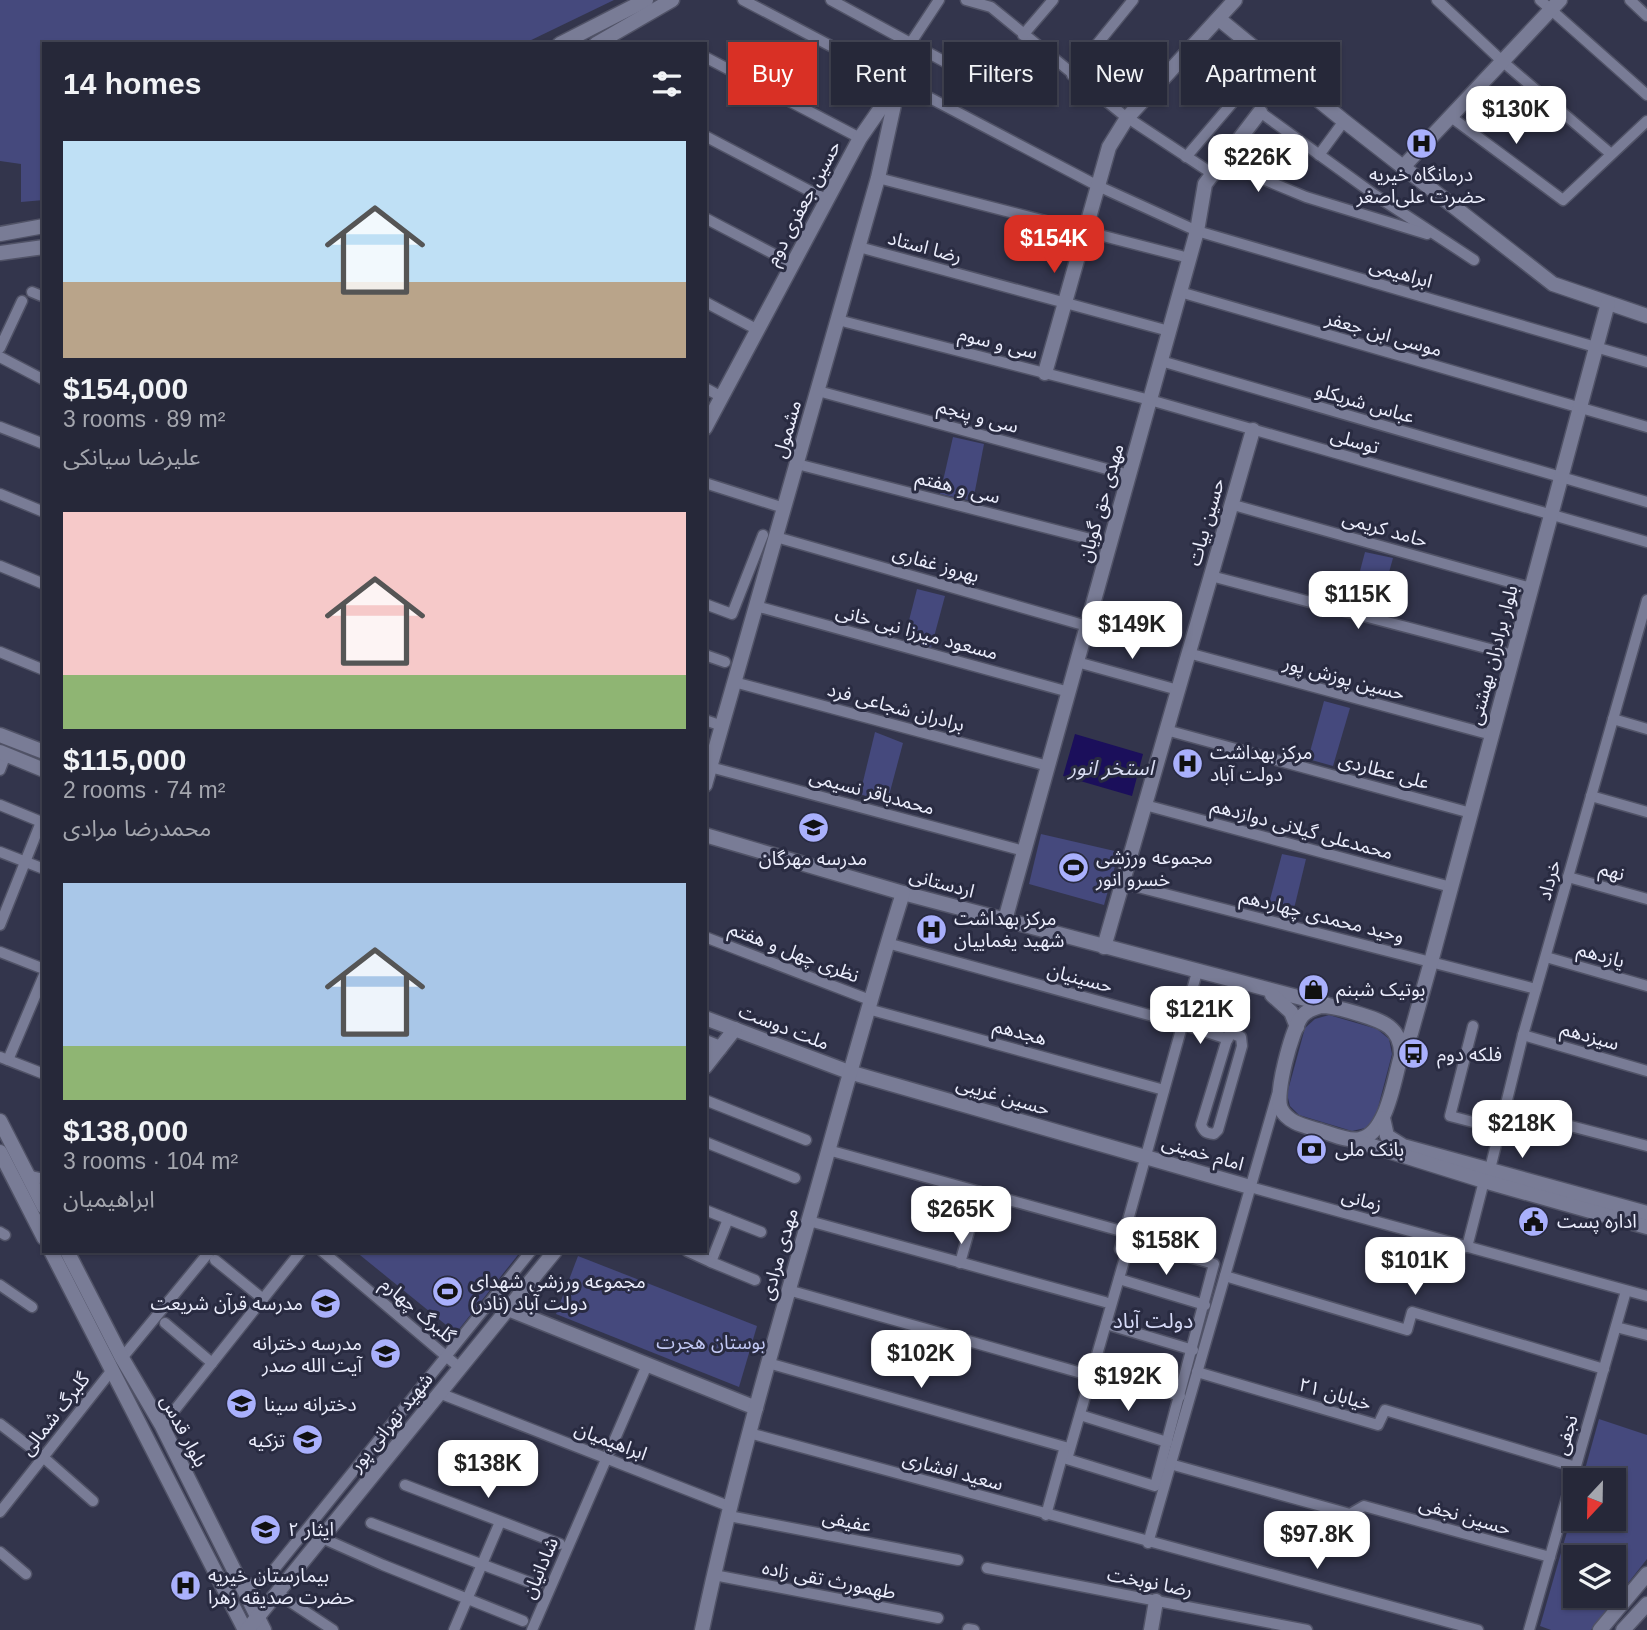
<!DOCTYPE html>
<html lang="en">
<head>
<meta charset="utf-8">
<style>
  body { margin:0; font-family:Arial,"Noto Sans Arabic",sans-serif; background:#2e3041; color:#f1f3f6; height:100vh; display:flex; flex-direction:column; font-size:26px; white-space:nowrap }
  * { box-sizing:border-box; margin:0 }
  p { font-size:23px; color:#a4a6ae }
  .icon { flex:none; width:38px; height:38px; fill:none; stroke:currentColor; stroke-width:2; stroke-linecap:round; stroke-linejoin:round }
  .map { position:relative; flex:1; overflow:hidden }
  .sheet { position:absolute; left:42px; top:42px; width:665px; height:1211px; display:flex; flex-direction:column; background:#262839; border-radius:0px; box-shadow:0 2px 5px #0004,0 0 0 2px #424453 }
  .sheet>* { flex:none }
  .hud { position:absolute; left:728px; top:42px; width:665px; height:63px; display:flex; gap:14px }
  .needle { width:46px; rotate:202deg }
  .controls { position:absolute; left:1563px; top:1468px; display:grid; gap:14px }
  .controls a { display:grid; place-items:center; width:63px; height:63px; border-radius:0px; background:#262839; box-shadow:0 2px 5px #0004,0 0 0 2px #424453; font-size:35px }
  .price { position:absolute; translate:-50% -60px; padding:0 16px; border-radius:14px; background:#fff; color:#222; font-size:23px; line-height:46px; filter:drop-shadow(0 2px 4px #0008) }
  .price::after { content:''; position:absolute; left:50%; top:42px; width:21px; height:16px; margin-left:-10px; background:inherit; clip-path:polygon(0 0,100% 0,50% 100%) }
  .price.active { background:#d93025; color:#fff }
  ul { padding:0; list-style:none }
  li { display:grid; align-content:center; gap:14px; height:371px; padding:0 21px }
  li span { display:grid; place-items:center; height:217px; border-radius:0px; color:#555 }
  li>.icon { margin-inline-start:auto }
  span .icon { width:126px; height:126px; fill:#fffc; stroke-width:1 }
  li b { font-size:30px }
  h2 { display:flex; justify-content:space-between; align-items:center; height:84px; padding:0 21px; font-size:30px }
  .tag { padding:0 24px; border-radius:0px; background:#262839; box-shadow:0 2px 5px #0004,0 0 0 2px #424453; font-size:24px; line-height:63px }
  .tag.active { background:#d93025; color:#fff }
  .map>svg:first-child { display:block }
</style>
</head>
<body>
<div class="map">
<svg width="1647" height="1630" viewBox="0 0 1647 1630">
  <rect width="100%" height="100%" fill="#33354c"/>
  <g fill="#45497d" fill-rule="evenodd">
    <polygon points="0,0 614,0 523,44 44,44 44,200 21,202 21,164 0,161"/>
    <polygon points="953,437 984,444 973,501 940,494"/>
    <polygon points="1365,552 1393,558 1378,612 1351,605"/>
    <polygon points="917,589 945,596 931,648 904,640"/>
    <polygon points="1324,701 1350,708 1333,766 1308,759"/>
    <polygon points="875,732 903,743 887,803 860,794"/>
    <polygon points="1041,834 1119,852 1104,905 1029,884"/>
    <polygon points="1282,854 1306,859 1292,917 1267,911"/>
    <polygon points="1329,1015 1377,1029 1389,1039 1392,1054 1375,1119 1365,1128 1352,1131 1299,1115 1290,1106 1287,1094 1305,1028 1315,1019"/>
    <polygon points="355,1251 521,1251 456,1333"/>
    <polygon points="578,1256 757,1326 739,1387 556,1314"/>
    <path d="M1599,1419L1647,1435V1559L1591,1630H1551L1540,1626L1575,1504V1519H1614V1480H1582ZM1575,1558H1614V1596H1575Z"/>
  </g>
  <polygon fill="#1b0f5b" points="1075,734 1143,754 1132,796 1063,776"/>
  <g fill="none" stroke-linecap="round" stroke-linejoin="round">
    <defs>
      <g id="street">
        <polyline points="743,0 1098,186 1197,231 1647,362"/>
        <polyline points="831,0 973,77"/>
        <polyline points="966,0 991,7 1127,118"/>
        <polyline points="1437,0 1502,61 1611,154"/>
        <polyline points="1540,0 1647,95"/>
        <polyline points="1630,0 1647,16"/>
        <polyline points="1023,35 1053,0"/>
        <polyline points="705,57 860,138"/>
        <polyline points="1072,75 1133,0"/>
        <polyline points="899,82 910,44 939,0"/>
        <polyline points="1260,112 1375,195 1474,260"/>
        <polyline points="1451,117 1563,200 1647,121"/>
        <polyline points="1134,122 1213,174"/>
        <polyline points="705,136 827,200"/>
        <polyline points="1319,155 1344,121"/>
        <polyline points="1186,157 1269,60"/>
        <polyline points="1222,162 1306,197 1427,234"/>
        <polyline points="878,178 1189,258"/>
        <polyline points="705,218 793,264"/>
        <polyline points="859,247 1169,331"/>
        <polyline points="32,292 44,297"/>
        <polyline points="1180,292 1647,427"/>
        <polyline points="705,302 758,330"/>
        <polyline points="838,320 1150,400 1647,542"/>
        <polyline points="0,348 22,301"/>
        <polyline points="0,357 44,380"/>
        <polyline points="1161,361 1647,502"/>
        <polyline points="705,388 722,397"/>
        <polyline points="818,391 1129,475"/>
        <polyline points="0,427 44,444"/>
        <polyline points="797,464 1110,544"/>
        <polyline points="705,483 784,508"/>
        <polyline points="0,494 44,512"/>
        <polyline points="1230,504 1531,588"/>
        <polyline points="776,537 1087,626"/>
        <polyline points="0,566 44,584"/>
        <polyline points="1211,576 1513,655"/>
        <polyline points="705,604 732,614 763,535"/>
        <polyline points="756,606 1069,692"/>
        <polyline points="0,652 44,670"/>
        <polyline points="1188,653 1492,735"/>
        <polyline points="705,655 725,662"/>
        <polyline points="1077,662 1178,690"/>
        <polyline points="734,682 1048,766"/>
        <polyline points="1613,719 1647,729"/>
        <polyline points="705,720 722,726"/>
        <polyline points="1166,730 1471,813"/>
        <polyline points="710,767 1024,851"/>
        <polyline points="0,770 6,754"/>
        <polyline points="1591,796 1647,812"/>
        <polyline points="0,805 44,823"/>
        <polyline points="1145,805 1451,887"/>
        <polyline points="0,852 44,869"/>
        <polyline points="1568,877 1647,899"/>
        <polyline points="1122,883 1536,989"/>
        <polyline points="0,925 41,822"/>
        <polyline points="705,937 870,1000"/>
        <polyline points="887,943 1182,1024 1228,1039"/>
        <polyline points="0,952 44,969"/>
        <polyline points="1546,957 1647,986"/>
        <polyline points="868,1009 1164,1090"/>
        <polyline points="1473,1026 1450,1116 1500,1129"/>
        <path d="M1231,1033L1241,1037L1242,1046L1218,1130L1214,1134C1206,1133 1204,1132 1201,1125L1228,1036Z"/>
        <polyline points="1523,1035 1647,1071"/>
        <polyline points="0,1057 44,1074"/>
        <polyline points="8,1060 44,975"/>
        <polyline points="705,1100 806,1140"/>
        <polyline points="1505,1109 1647,1146"/>
        <polyline points="705,1142 795,1178"/>
        <polyline points="828,1150 1125,1232"/>
        <polyline points="1490,1169 1523,1035 1647,600"/>
        <polyline points="27,1175 44,1179"/>
        <polyline points="1250,1187 1647,1296"/>
        <polyline points="705,1210 761,1232"/>
        <polyline points="728,1219 711,1262 755,1280"/>
        <polyline points="809,1221 1105,1302"/>
        <polyline points="0,1232 5,1235"/>
        <polygon points="1130,1240 1214,1264 1155,1486 1067,1459"/>
        <polyline points="1467,1247 1484,1181"/>
        <polyline points="1120,1249 1197,972"/>
        <polyline points="322,1251 460,1368"/>
        <polyline points="687,1251 711,1262"/>
        <polyline points="215,1260 263,1299"/>
        <polyline points="960,1263 980,1192"/>
        <polyline points="1225,1276 1407,1330 1412,1312 1604,1369"/>
        <polyline points="1119,1279 1205,1305"/>
        <polyline points="0,1285 32,1307"/>
        <polyline points="788,1290 1085,1374"/>
        <polyline points="165,1323 212,1363"/>
        <polyline points="1106,1324 1193,1350"/>
        <polyline points="1616,1327 1647,1335"/>
        <polyline points="122,1358 210,1251"/>
        <polyline points="768,1363 1065,1447"/>
        <polyline points="1093,1369 1180,1396"/>
        <polyline points="1197,1372 1378,1425 1385,1410 1576,1467"/>
        <polyline points="439,1393 731,1507"/>
        <polyline points="1080,1415 1167,1442"/>
        <polyline points="0,1424 43,1457 93,1501"/>
        <polyline points="162,1426 301,1251"/>
        <polyline points="749,1433 1478,1630"/>
        <polyline points="1170,1464 1350,1514 1364,1506 1550,1557"/>
        <polyline points="405,1485 560,1544"/>
        <polyline points="0,1512 112,1370"/>
        <polyline points="1046,1515 1064,1450"/>
        <polyline points="729,1516 958,1560"/>
        <polyline points="371,1523 537,1585"/>
        <polyline points="322,1538 383,1565 523,1621"/>
        <polyline points="1148,1543 1277,1095"/>
        <polyline points="0,1552 26,1574"/>
        <polyline points="987,1568 1307,1630"/>
        <polyline points="714,1575 938,1618"/>
        <polyline points="241,1584 257,1584 268,1577 531,1251"/>
        <polyline points="277,1593 333,1630"/>
        <polyline points="968,1629 974,1630"/>
        <polyline points="454,1630 500,1522"/>
        <polyline points="532,1630 647,1365"/>
        <polyline points="1529,1630 1626,1291"/>
      </g>
      <g id="secondary">
        <polyline points="1219,19 1344,121 1553,284 1647,316"/>
        <polyline points="560,44 646,0"/>
        <polyline points="596,44 672,0"/>
        <polyline points="1403,167 1560,0"/>
        <polyline points="0,234 44,226"/>
        <polyline points="0,253 44,247"/>
        <polyline points="1045,373 1109,147 1127,118 1235,0"/>
        <polyline points="705,428 860,138 894,89"/>
        <polyline points="0,735 44,752"/>
        <polyline points="0,752 44,770"/>
        <polyline points="705,785 878,178 899,82"/>
        <polyline points="705,835 903,893 1332,1006"/>
        <polyline points="1005,920 1197,231 1205,184 1260,112"/>
        <polyline points="1104,947 1253,430"/>
        <polyline points="1272,995 1291,1012 1297,1027"/>
        <path d="M1321,1006C1334,1006 1346,1010 1359,1014C1382,1021 1402,1027 1401,1056C1394,1079 1387,1134 1360,1139C1347,1142 1330,1133 1318,1130C1305,1126 1288,1123 1281,1109C1274,1095 1292,1029 1302,1016C1307,1010 1314,1008 1321,1006Z"/>
        <polyline points="705,1018 849,1072 1250,1187"/>
        <polyline points="705,1042 720,1048"/>
        <polyline points="1401,1056 1411,1033 1431,962 1608,303"/>
        <polyline points="705,1067 735,1029"/>
        <polyline points="1383,1118 1387,1136 1403,1146 1647,1213"/>
        <polyline points="0,1121 44,1207"/>
        <polyline points="1353,1140 1484,1181 1647,1227"/>
        <polyline points="0,1152 44,1238"/>
        <polyline points="51,1251 245,1630"/>
        <polyline points="67,1251 122,1358 162,1426 264,1630"/>
        <polyline points="508,1309 756,1408"/>
        <polyline points="247,1630 555,1251"/>
        <path d="M702,1630C731,1491 770,1355 809,1219C840,1110 869,1001 903,893"/>
        <polyline points="1151,1630 1156,1601"/>
        <polyline points="1600,1630 1647,1574"/>
        <polyline points="1623,1630 1647,1604"/>
      </g>
    </defs>
    <use href="#street" stroke="#515367" stroke-width="13"/>
    <use href="#secondary" stroke="#515367" stroke-width="17"/>
    <use href="#street" stroke="#797c96" stroke-width="10"/>
    <use href="#secondary" stroke="#797c96" stroke-width="14"/>
  </g>
  <defs>
    <symbol id="hospital-disc" viewBox="-11 -11 22 22"><circle r="9.5" fill="#a9b0fc" stroke="#292b41"/><path d="M-5-5h3v3.5h4V-5h3V5h-3V1.5h-4V5h-3Z" fill="#111"/></symbol>
    <symbol id="school-disc" viewBox="-11 -11 22 22"><circle r="9.5" fill="#a9b0fc" stroke="#292b41"/><path d="M0-5L7-2L0 1L-7-2ZM-4 1L0 2.5L4 1V4Q0 6-4 4Z" fill="#111"/></symbol>
    <symbol id="stadium-disc" viewBox="-11 -11 22 22"><circle r="9.5" fill="#a9b0fc" stroke="#292b41"/><path d="M0-5a6.5 5 0 1 0 0 10a6.5 5 0 1 0 0-10ZM-3.5-1.8h7v3.6h-7Z" fill="#111"/></symbol>
    <symbol id="shop-disc" viewBox="-11 -11 22 22"><circle r="9.5" fill="#a9b0fc" stroke="#292b41"/><path d="M-5-2.5h2.3a2.7 3.5 0 0 1 5.4 0H5L5.5 6h-11ZM-1.5-2.5h3a1.5 2.3 0 0 0-3 0Z" fill="#111"/></symbol>
    <symbol id="bus-disc" viewBox="-11 -11 22 22"><circle r="9.5" fill="#a9b0fc" stroke="#292b41"/><path d="M-5-6H5V4H4V6H2V4H-2V6H-4V4H-5ZM-3.5-4V0h7V-4ZM-3.5 1.2v1.5H-2V1.2ZM2 1.2v1.5H3.5V1.2Z" fill="#111"/></symbol>
    <symbol id="bank-disc" viewBox="-11 -11 22 22"><circle r="9.5" fill="#a9b0fc" stroke="#292b41"/><path d="M-6-4H6V4H-6ZM0-2.3a2.3 2.3 0 1 0 0 4.6a2.3 2.3 0 1 0 0-4.6Z" fill="#111"/></symbol>
    <symbol id="civic-disc" viewBox="-11 -11 22 22"><circle r="9.5" fill="#a9b0fc" stroke="#292b41"/><path d="M-.6-6.5H3V-4.5H.6V-3L4-1V1h2V6H-6V1h2V-1L-.6-3ZM-1.2 2.5V6h2.4V2.5Z" fill="#111"/></symbol>
  </defs>
  <g fill-rule="evenodd">
    <use href="#hospital-disc" x="1404" y="126" width="35" height="35"/>
    <use href="#hospital-disc" x="1170" y="746" width="35" height="35"/>
    <use href="#school-disc" x="796" y="810" width="35" height="35"/>
    <use href="#stadium-disc" x="1056" y="850" width="35" height="35"/>
    <use href="#hospital-disc" x="914" y="912" width="35" height="35"/>
    <use href="#shop-disc" x="1296" y="972" width="35" height="35"/>
    <use href="#bus-disc" x="1396" y="1036" width="35" height="35"/>
    <use href="#bank-disc" x="1294" y="1132" width="35" height="35"/>
    <use href="#civic-disc" x="1516" y="1204" width="35" height="35"/>
    <use href="#stadium-disc" x="430" y="1274" width="35" height="35"/>
    <use href="#school-disc" x="308" y="1286" width="35" height="35"/>
    <use href="#school-disc" x="368" y="1336" width="35" height="35"/>
    <use href="#school-disc" x="224" y="1386" width="35" height="35"/>
    <use href="#school-disc" x="290" y="1422" width="35" height="35"/>
    <use href="#school-disc" x="248" y="1512" width="35" height="35"/>
    <use href="#hospital-disc" x="168" y="1568" width="35" height="35"/>
  </g>
  <g text-anchor="middle" dominant-baseline="central" stroke-width="6" stroke-linejoin="round" paint-order="stroke">
    <g font-size="19" fill="#eceefd" stroke="#292b41" text-anchor="start">
      <text x="1421" y="174" text-anchor="middle">درمانگاه خیریه<tspan x="1421" dy="22">حضرت علی‌اصغر</tspan></text>
      <text x="1210" y="752">مرکز بهداشت<tspan x="1210" dy="22">دولت آباد</tspan></text>
      <text x="1096" y="857">مجموعه ورزشی<tspan x="1096" dy="22">خسرو انور</tspan></text>
      <text x="813" y="858" text-anchor="middle">مدرسه مهرگان</text>
      <text x="954" y="918">مرکز بهداشت<tspan x="954" dy="22">شهید یغماییان</tspan></text>
      <text x="1336" y="989">بوتیک شبنم</text>
      <text x="1437" y="1054">فلکه دوم</text>
      <text x="1335" y="1149">بانک ملی</text>
      <text x="1557" y="1221">اداره پست</text>
      <text x="470" y="1281">مجموعه ورزشی شهدای<tspan x="470" dy="22">دولت آباد (نادر)</tspan></text>
      <text x="303" y="1303" text-anchor="end">مدرسه قرآن شریعت</text>
      <text x="362" y="1343" text-anchor="end">مدرسه دخترانه<tspan x="362" dy="22">آیت الله صدر</tspan></text>
      <text x="264" y="1404">دخترانه سینا</text>
      <text x="285" y="1440" text-anchor="end">تزکیه</text>
      <text x="288" y="1529">ایثار ۲</text>
      <text x="208" y="1575">بیمارستان خیریه<tspan x="208" dy="22">حضرت صدیقه زهرا</tspan></text>
    </g>
    <g font-size="19" fill="#eceefd" stroke="#292b41">
      <text transform="translate(803 203) rotate(-62)">حسین جعفری دوم</text>
      <text transform="translate(925 247) rotate(15)">رضا استاد</text>
      <text transform="translate(1401 273) rotate(16)">ابراهیمی</text>
      <text transform="translate(1384 334) rotate(16)">موسی ابن جعفر</text>
      <text transform="translate(998 343) rotate(14)">سی و سوم</text>
      <text transform="translate(1365 403) rotate(16)">عباس شریکلو</text>
      <text transform="translate(978 416) rotate(15)">سی و پنجم</text>
      <text transform="translate(787 429) rotate(-74)">مشمول</text>
      <text transform="translate(1355 441) rotate(16)">توسلی</text>
      <text transform="translate(958 487) rotate(14)">سی و هفتم</text>
      <text transform="translate(1101 503) rotate(-74)">مهدی حق گویان</text>
      <text transform="translate(1206 522) rotate(-74)">حسین بیات</text>
      <text transform="translate(1385 529) rotate(16)">حامد کریمی</text>
      <text transform="translate(936 564) rotate(16)">بهروز غفاری</text>
      <text transform="translate(917 632) rotate(15)">مسعود میرزا نبی خانی</text>
      <text transform="translate(1493 655) rotate(-75)">بلوار برادران بهشتی</text>
      <text transform="translate(1344 678) rotate(15)">حسین پوزش پور</text>
      <text transform="translate(896 707) rotate(15)">برادران شجاعی فرد</text>
      <text transform="translate(1384 771) rotate(15)">علی عطاردی</text>
      <text transform="translate(872 792) rotate(15)">محمدباقر نسیمی</text>
      <text transform="translate(1302 829) rotate(15)">محمدعلی گیلانی دوازدهم</text>
      <text transform="translate(1612 871) rotate(16)">نهم</text>
      <text transform="translate(1549 880) rotate(-74)">خرداد</text>
      <text transform="translate(942 883) rotate(15)">اردستانی</text>
      <text transform="translate(1322 916) rotate(14)">وحید محمدی چهاردهم</text>
      <text transform="translate(794 952) rotate(21)">نظری چهل و هفتم</text>
      <text transform="translate(1601 955) rotate(16)">یازدهم</text>
      <text transform="translate(1080 978) rotate(15)">حسینیان</text>
      <text transform="translate(784 1027) rotate(21)">ملت دوست</text>
      <text transform="translate(1020 1032) rotate(15)">هجدهم</text>
      <text transform="translate(1590 1036) rotate(16)">سیزدهم</text>
      <text transform="translate(1003 1096) rotate(16)">حسین غریبی</text>
      <text transform="translate(1203 1153) rotate(16)">امام خمینی</text>
      <text transform="translate(1362 1200) rotate(15)">زمانی</text>
      <text transform="translate(779 1254) rotate(-74)">مهدی مرادی</text>
      <text transform="translate(418 1310) rotate(40)">گلبرگ چهارم</text>
      <text transform="translate(1335 1394) rotate(16)">خیابان ۲۱</text>
      <text transform="translate(55 1414) rotate(-52)">گلبرگ شمالی</text>
      <text transform="translate(391 1422) rotate(-51)">شهید تهرانی پور</text>
      <text transform="translate(184 1431) rotate(62)">بلوار قدس</text>
      <text transform="translate(1566 1435) rotate(-74)">نجفی</text>
      <text transform="translate(611 1441) rotate(21)">ابراهیمیان</text>
      <text transform="translate(953 1471) rotate(15)">سعید افشاری</text>
      <text transform="translate(1465 1516) rotate(16)">حسین نجفی</text>
      <text transform="translate(847 1521) rotate(11)">عفیفی</text>
      <text transform="translate(540 1568) rotate(-67)">شادانیان</text>
      <text transform="translate(829 1580) rotate(11)">طهمورث تقی زاده</text>
      <text transform="translate(1150 1582) rotate(11)">رضا نوبخت</text>
    </g>
    <g font-size="19" fill="#c2c8f4" stroke="#292b41">
      <text x="711" y="1342">بوستان هجرت</text>
    </g>
    <g font-size="21" font-style="italic" fill="#d9ddf3" stroke="#292b41">
      <text x="1111" y="767">استخر انور</text>
    </g>
    <g font-size="21" fill="#d7dbf8" stroke="#292b41">
      <text x="1153" y="1320">دولت آباد</text>
    </g>
  </g>
</svg>
<div class="controls">
<a><svg class="needle" viewBox="-14 -14 28 28"><path d="M0-13l5 13h-10z" fill="#e53935"/><path d="M0 13l5-13h-10z" fill="#a4a6ae"/></svg></a>
<a><svg class="icon" aria-label="layers" viewBox="0 0 24 24"><path d="M12 4l9 5-9 5-9-5zM3 14l9 5 9-5"/></svg></a>
</div>
<b class="price" style="left:1516px;top:146px">$130K</b>
<b class="price" style="left:1258px;top:194px">$226K</b>
<b class="price active" style="left:1054px;top:275px">$154K</b>
<b class="price" style="left:1358px;top:631px">$115K</b>
<b class="price" style="left:1132px;top:661px">$149K</b>
<b class="price" style="left:1200px;top:1046px">$121K</b>
<b class="price" style="left:1522px;top:1160px">$218K</b>
<b class="price" style="left:961px;top:1246px">$265K</b>
<b class="price" style="left:1166px;top:1277px">$158K</b>
<b class="price" style="left:1415px;top:1297px">$101K</b>
<b class="price" style="left:921px;top:1390px">$102K</b>
<b class="price" style="left:1128px;top:1413px">$192K</b>
<b class="price" style="left:488px;top:1500px">$138K</b>
<b class="price" style="left:1317px;top:1571px">$97.8K</b>
<div class="hud">
<a class="tag active">Buy</a>
<a class="tag">Rent</a>
<a class="tag">Filters</a>
<a class="tag">New</a>
<a class="tag">Apartment</a>
</div>
<section class="sheet">
<h2>14 homes<svg class="icon" aria-label="filters" viewBox="0 0 24 24"><path d="M4 7h16M4 17h16"/><circle cx="9" cy="7" r="2"/><circle cx="15" cy="17" r="2"/></svg></h2>
<ul>
<li><span style="background:linear-gradient(#bfe0f5 65%,#b9a48a 0)"><svg class="icon" aria-label="home" viewBox="0 0 24 24"><path d="M3 11l9-7 9 7M6 9v11h12V9"/></svg></span><div><b>$154,000</b><p>3 rooms · 89 m²</p><p>علیرضا سیانکی</p></div></li>
<li><span style="background:linear-gradient(#f6c9c9 75%,#8fb573 0)"><svg class="icon" aria-label="home" viewBox="0 0 24 24"><path d="M3 11l9-7 9 7M6 9v11h12V9"/></svg></span><div><b>$115,000</b><p>2 rooms · 74 m²</p><p>محمدرضا مرادی</p></div></li>
<li><span style="background:linear-gradient(#a9c7e8 75%,#8fb573 0)"><svg class="icon" aria-label="home" viewBox="0 0 24 24"><path d="M3 11l9-7 9 7M6 9v11h12V9"/></svg></span><div><b>$138,000</b><p>3 rooms · 104 m²</p><p>ابراهیمیان</p></div></li>
</ul>
</section>
</div>
</body>
</html>
